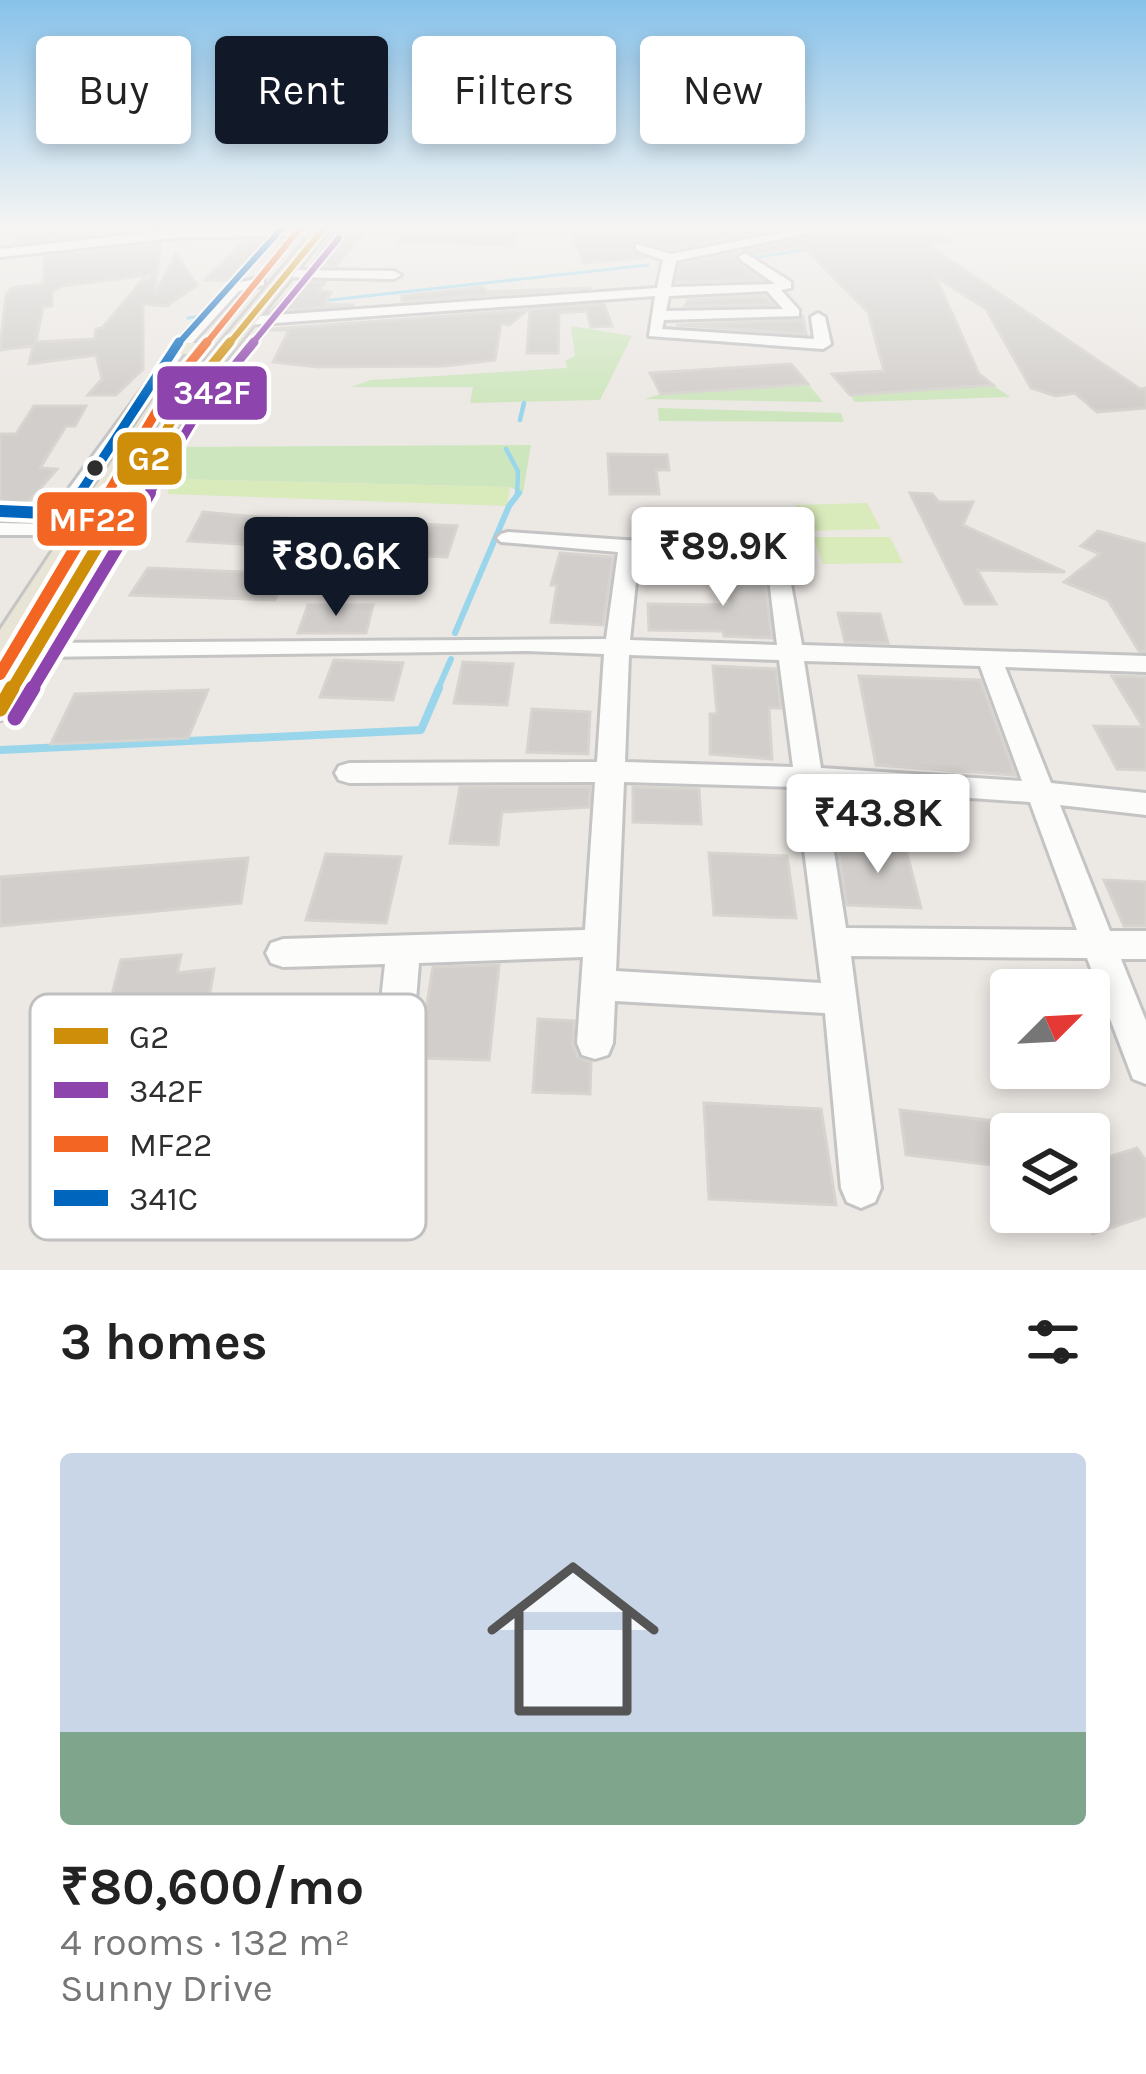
<!DOCTYPE html>
<html lang="en">
<head>
<meta charset="utf-8">
<style>
  body { margin:0; font-family:Karla,sans-serif; background:#f6f6f6; color:#222; height:100vh; display:flex; flex-direction:column; font-size:45px; white-space:nowrap }
  * { box-sizing:border-box; margin:0 }
  p { font-size:39px; color:#767676 }
  .icon { flex:none; width:66px; height:66px; fill:none; stroke:currentColor; stroke-width:2; stroke-linecap:round; stroke-linejoin:round }
  .map { position:relative; height:1270px; overflow:hidden }
  .panel { display:flex; flex-direction:column; background:#fff; flex:1 }
  .panel>* { flex:none }
  .guide { position:absolute; left:36px; top:36px; width:1074px; height:108px; display:flex; gap:24px }
  .needle { width:78px; rotate:66deg }
  .buttons { position:absolute; left:990px; top:969px; display:grid; gap:24px }
  .buttons a { display:grid; place-items:center; width:120px; height:120px; border-radius:12px; background:#fff; box-shadow:0 6px 18px #0003; font-size:60px }
  .price { position:absolute; translate:-50% -102px; padding:0 27px; border-radius:12px; background:#fff; color:#222; font-size:39px; line-height:78px; filter:drop-shadow(0 3px 6px #0008) }
  .price::after { content:''; position:absolute; left:50%; top:72px; width:36px; height:27px; margin-left:-18px; background:inherit; clip-path:polygon(0 0,100% 0,50% 100%) }
  .price.selected { background:#111827; color:#fff }
  ul { padding:0; list-style:none }
  li { display:grid; align-content:center; gap:24px; height:636px; padding:0 60px }
  li span { display:grid; place-items:center; height:372px; border-radius:12px; color:#555 }
  li>.icon { margin-inline-start:auto }
  span .icon { width:216px; height:216px; fill:#fffc; stroke-width:1 }
  li b { font-size:51px }
  h2 { display:flex; justify-content:space-between; align-items:center; height:144px; padding:0 60px; font-size:51px }
  .chip { padding:0 42px; border-radius:12px; background:#fff; box-shadow:0 6px 18px #0003; font-size:42px; line-height:108px }
  .chip.selected { background:#111827; color:#fff }
  .map>svg:first-child { display:block }
</style>
</head>
<body>
<div class="map">
<svg width="1146" height="1270" viewBox="0 0 1146 1270">
  <rect width="100%" height="100%" fill="#ece8e4"/>
  <g fill="#cee6be">
    <polygon points="571,326 632,336 600,400 470,403 473,387 350,387 371,380 567,368 565,361 575,356"/>
    <polygon points="808,384 823,402 644,399 661,394"/>
    <polygon points="993,385 1010,397 855,402 850,395"/>
    <polygon points="658,408 841,413 844,422 659,421"/>
    <polygon points="531,445 523,493 510,487 168,479 182,447"/>
  </g>
  <g fill="#d9eabb">
    <polygon points="168,479 510,487 507,506 168,494"/>
    <polygon points="867,503 881,529 806,531 795,505"/>
    <polygon points="813,537 890,537 903,563 823,564"/>
  </g>
  <g fill="none" stroke-linecap="round" stroke-linejoin="round">
    <g stroke="#99d6ec" stroke-width="3">
      <polyline points="759,257 808,249"/>
      <polyline points="321,301 648,265"/>
      <polyline points="188,318 201,316"/>
    </g>
    <g stroke="#99d6ec" stroke-width="4.5">
      <polyline points="520,420 524,403"/>
      <polyline points="506,449 518,471 517,496"/>
    </g>
    <g stroke="#99d6ec" stroke-width="6">
      <polyline points="455,633 509,506 519,493"/>
      <polyline points="437,691 451,659"/>
    </g>
    <polyline stroke="#99d6ec" stroke-width="8" points="1,750 421,730 439,688"/>
  </g>
  <g fill="#d1cecb" stroke="#d7d4d0" stroke-width="3" fill-rule="evenodd">
    <polygon points="18,227 156,227 14,243"/>
    <polygon points="336,227 368,228 336,266 311,266"/>
    <polygon points="407,227 425,227 520,229 514,245 398,242"/>
    <polygon points="568,227 786,227 671,249 637,240 632,244 632,253 645,258 584,263"/>
    <polygon points="841,227 931,227 953,241 925,243 1140,389 1146,388 1146,408 1097,412 1075,393 1056,396 1031,388 986,309 936,277 979,374 993,385 850,395 832,374 884,371 868,312 802,246 755,254 749,250"/>
    <polygon points="266,240 228,280 205,280 244,241"/>
    <path d="M161,244L154,295L176,254L197,285L167,306L143,304V369L116,395H88L102,379L96,355L29,364L33,346L0,350L6,296L11,288L44,284V257ZM156,274L144,283V278L102,328L96,329L95,339L36,342L43,307L52,306V292L62,286Z"/>
    <polygon points="736,253 737,262 761,280 676,282 680,265"/>
    <polygon points="301,282 325,282 319,291 331,292 325,304 354,305 271,311"/>
    <polygon points="483,287 487,292 592,288 402,301 402,296"/>
    <polygon points="765,296 773,305 685,306 688,300"/>
    <polygon points="604,304 612,326 591,327 587,311 559,313 558,353 527,353 530,309"/>
    <polygon points="527,310 509,325 501,323 495,360 445,366 318,367 273,362 289,330 260,330"/>
    <polygon points="803,317 806,334 676,325 799,320"/>
    <polygon points="791,364 808,384 661,394 650,373"/>
    <polygon points="34,406 86,406 75,426 66,426 40,468 57,469 23,508 0,508 0,434 16,434"/>
    <polygon points="608,454 667,455 669,470 656,470 659,494 610,494"/>
    <polygon points="910,493 932,494 939,502 973,502 963,525 1065,572 977,570 996,604 965,604"/>
    <polygon points="203,512 247,516 457,526 447,557 315,551 295,593 279,592 275,600 130,595 148,568 270,573 271,546 188,541"/>
    <polygon points="1098,531 1146,544 1146,652 1139,651 1108,600 1064,582 1100,554 1081,546"/>
    <polygon points="560,553 613,557 603,625 551,622 557,585 551,585"/>
    <polygon points="727,564 763,566 772,638 724,636 723,631 649,630 648,604 729,605"/>
    <polygon points="308,605 373,605 366,633 298,633"/>
    <polygon points="838,613 880,614 888,643 845,642"/>
    <polygon points="334,660 403,663 393,700 320,697"/>
    <polygon points="463,662 513,664 507,705 454,703"/>
    <polygon points="713,666 776,669 781,708 769,708 772,759 710,754 710,714 717,714"/>
    <polygon points="859,676 980,680 1015,775 876,765"/>
    <polygon points="1112,676 1146,677 1146,770 1117,769 1094,726 1143,727"/>
    <polygon points="208,690 188,738 51,744 75,694"/>
    <polygon points="532,709 590,712 588,754 527,752"/>
    <polygon points="460,787 590,787 589,807 502,812 498,845 450,843"/>
    <polygon points="633,787 699,789 701,824 633,822"/>
    <polygon points="837,843 905,846 921,908 847,905"/>
    <polygon points="709,853 787,856 796,918 714,915"/>
    <polygon points="326,854 401,857 386,923 306,920"/>
    <polygon points="248,858 241,903 0,926 0,877"/>
    <polygon points="1104,880 1146,882 1146,926 1124,926"/>
    <polygon points="181,955 177,973 214,969 204,1028 179,1030 175,1051 148,1054 142,1077 119,1079 123,1060 94,1063 121,960"/>
    <polygon points="499,965 489,1060 418,1058 433,967"/>
    <polygon points="538,1019 574,1021 573,1045 578,1057 591,1062 590,1094 533,1092"/>
    <polygon points="704,1103 821,1109 836,1205 709,1199"/>
    <polygon points="900,1110 1005,1122 1011,1167 906,1155"/>
    <polygon points="1137,1148 1146,1161 1146,1216 1093,1234 1078,1212 1089,1212 1089,1163"/>
  </g>
  <g fill="none" stroke-linecap="round" stroke-linejoin="round">
    <defs>
      <g id="minor">
        <path d="M811,227H837L676,261L671,287L775,284L741,260L739,257L745,253L791,282V288L781,290L799,310V316L664,320L662,329L814,339L811,317L818,313L825,317L831,344L823,349L649,336L655,296L246,325L239,321L246,317L657,288L663,260L636,250V244L671,254ZM767,291L783,309L666,311L669,296Z"/>
        <polygon points="304,228 308,235 173,238 0,257 0,249 173,230"/>
        <polygon points="286,270 394,271 401,275 394,279 281,277 279,274"/>
        <polygon points="259,278 264,279 264,285 239,291 184,352 64,525 71,527 74,531 71,535 0,535 0,523 43,524 174,346 229,285"/>
        <path d="M508,532L785,551L802,645L1146,656V672L1005,667L1051,783L1146,793V815L1060,805L1110,931H1146V959H1121L1146,1021V1084L1133,1079L1087,958L851,956L881,1188L875,1202L861,1208L847,1202L841,1188L825,1013L615,1001L613,1043L608,1055L595,1059L582,1055L577,1043L583,957L419,963L402,1175L396,1189L382,1195L368,1189L362,1175L385,964L283,967L271,963L266,953L271,943L283,939L585,930L595,782L349,783L339,780L335,773L339,766L349,763L597,762L604,654L527,651L37,657L25,650L37,643L606,639L618,552L501,542L497,538L501,534ZM639,553L767,562L777,645L630,640ZM629,655L779,660L793,767L625,762ZM804,661L980,666L1022,781L821,768ZM624,782L796,787L821,983L616,971ZM824,788L1030,802L1077,930L846,928Z"/>
      </g>
      <g id="major">
        <polygon points="317,227 332,227 196,397 16,709 12,717 0,720 0,682 180,391"/>
        <polygon points="179,343 197,343 207,349 197,355 172,353 169,349"/>
        <polygon points="171,372 188,376 15,653 0,662 0,630"/>
      </g>
    </defs>
    <use href="#minor" stroke="#c5c4c5" stroke-width="6"/>
    <use href="#major" stroke="#c6c5c4" stroke-width="6"/>
    <use href="#minor" fill="#fcfcfb" fill-rule="evenodd"/>
    <use href="#major" fill="#e8e4d6" fill-rule="evenodd"/>
    <defs>
      <polyline id="bus-1-far3" points="228,345 325,227"/>
      <polyline id="bus-1-far2" points="127,496 187,395 230,342"/>
      <polyline id="bus-1-far1" points="11,691 129,493"/>
      <polyline id="bus-1" points="0,709 12,688"/>
      <polyline id="bus-2-far3" points="251,345 339,238"/>
      <polyline id="bus-2-far2" points="148,496 202,405 254,342"/>
      <polyline id="bus-2-far1" points="31,691 150,493"/>
      <polyline id="bus-2" points="15,718 33,688"/>
      <polyline id="bus-3-far2" points="205,345 301,227"/>
      <polyline id="bus-3-far1" points="106,496 172,385 207,342"/>
      <polyline id="bus-3" points="0,674 108,493"/>
      <polyline id="bus-4-far2" points="177,345 283,227"/>
      <polyline id="bus-4-far1" points="78,496 179,342"/>
      <polyline id="bus-4" points="1,511 67,514 80,493"/>
    </defs>
    <use href="#bus-1-far3" stroke="#fff" stroke-width="10"/>
    <use href="#bus-1-far2" stroke="#fff" stroke-width="15"/>
    <use href="#bus-1-far1" stroke="#fff" stroke-width="21"/>
    <use href="#bus-1" stroke="#fff" stroke-width="24"/>
    <use href="#bus-2-far3" stroke="#fff" stroke-width="10"/>
    <use href="#bus-2-far2" stroke="#fff" stroke-width="15"/>
    <use href="#bus-2-far1" stroke="#fff" stroke-width="21"/>
    <use href="#bus-2" stroke="#fff" stroke-width="24"/>
    <use href="#bus-3-far2" stroke="#fff" stroke-width="10"/>
    <use href="#bus-3-far1" stroke="#fff" stroke-width="15"/>
    <use href="#bus-3" stroke="#fff" stroke-width="21"/>
    <use href="#bus-4-far2" stroke="#fff" stroke-width="10"/>
    <use href="#bus-4-far1" stroke="#fff" stroke-width="15"/>
    <use href="#bus-4" stroke="#fff" stroke-width="21"/>
    <use href="#bus-1-far3" stroke="#cf8e09" stroke-width="6"/>
    <use href="#bus-1-far2" stroke="#cf8e09" stroke-width="9"/>
    <use href="#bus-1-far1" stroke="#cf8e09" stroke-width="12"/>
    <use href="#bus-1" stroke="#cf8e09" stroke-width="15"/>
    <use href="#bus-2-far3" stroke="#8e44ad" stroke-width="6"/>
    <use href="#bus-2-far2" stroke="#8e44ad" stroke-width="9"/>
    <use href="#bus-2-far1" stroke="#8e44ad" stroke-width="12"/>
    <use href="#bus-2" stroke="#8e44ad" stroke-width="15"/>
    <use href="#bus-3-far2" stroke="#f26522" stroke-width="6"/>
    <use href="#bus-3-far1" stroke="#f26522" stroke-width="9"/>
    <use href="#bus-3" stroke="#f26522" stroke-width="12"/>
    <use href="#bus-4-far2" stroke="#0065bd" stroke-width="6"/>
    <use href="#bus-4-far1" stroke="#0065bd" stroke-width="9"/>
    <use href="#bus-4" stroke="#0065bd" stroke-width="12"/>
  </g>
  <linearGradient id="sky" x2="0" y2="1"><stop stop-color="#88c2ea"/><stop offset="0.56" stop-color="#f6f5f3"/><stop offset="1" stop-color="#f6f5f3" stop-opacity="0"/></linearGradient>
  <rect width="1146" height="405" fill="url(#sky)"/>
  <circle fill="#2e2e2e" stroke="#fff" stroke-width="4.5" cx="95" cy="468" r="10"/>
  <rect x="30" y="994" width="396" height="246" rx="18" fill="#fff" stroke="#c0c0c0" stroke-width="3"/>
  <rect x="54" y="1028" width="54" height="16" fill="#cf8e09"/>
  <rect x="54" y="1082" width="54" height="16" fill="#8e44ad"/>
  <rect x="54" y="1136" width="54" height="16" fill="#f26522"/>
  <rect x="54" y="1190" width="54" height="16" fill="#0065bd"/>
  <g font-size="33" fill="#2e2e2e">
    <text x="129" y="1048">G2</text>
    <text x="129" y="1102">342F</text>
    <text x="129" y="1156">MF22</text>
    <text x="129" y="1210">341C</text>
  </g>
  <g stroke="#fff" stroke-width="4.5">
    <rect x="155" y="364" width="114" height="58" rx="12" fill="#8e44ad"/>
    <rect x="115" y="430" width="69" height="57" rx="12" fill="#cf8e09"/>
    <rect x="35" y="490" width="114" height="58" rx="12" fill="#f26522"/>
  </g>
  <g font-size="33" text-anchor="middle" font-weight="bold" fill="#fff">
    <text x="212" y="404">342F</text>
    <text x="149" y="470">G2</text>
    <text x="92" y="531">MF22</text>
  </g>
</svg>
<div class="buttons">
<a><svg class="needle" viewBox="-14 -14 28 28"><path d="M0-13l5 13h-10z" fill="#e53935"/><path d="M0 13l5-13h-10z" fill="#767676"/></svg></a>
<a><svg class="icon" aria-label="layers" viewBox="0 0 24 24"><path d="M12 4l9 5-9 5-9-5zM3 14l9 5 9-5"/></svg></a>
</div>
<b class="price" style="left:723px;top:609px">₹89.9K</b>
<b class="price selected" style="left:336px;top:619px">₹80.6K</b>
<b class="price" style="left:878px;top:876px">₹43.8K</b>
<div class="guide">
<a class="chip">Buy</a>
<a class="chip selected">Rent</a>
<a class="chip">Filters</a>
<a class="chip">New</a>
</div>
</div>
<section class="panel">
<h2>3 homes<svg class="icon" aria-label="filters" viewBox="0 0 24 24"><path d="M4 7h16M4 17h16"/><circle cx="9" cy="7" r="2"/><circle cx="15" cy="17" r="2"/></svg></h2>
<ul>
<li><span style="background:linear-gradient(#c9d6e8 75%,#7fa58c 0)"><svg class="icon" aria-label="home" viewBox="0 0 24 24"><path d="M3 11l9-7 9 7M6 9v11h12V9"/></svg></span><div><b>₹80,600/mo</b><p>4 rooms · 132 m²</p><p>Sunny Drive</p></div></li>
</ul>
</section>
</body>
</html>
